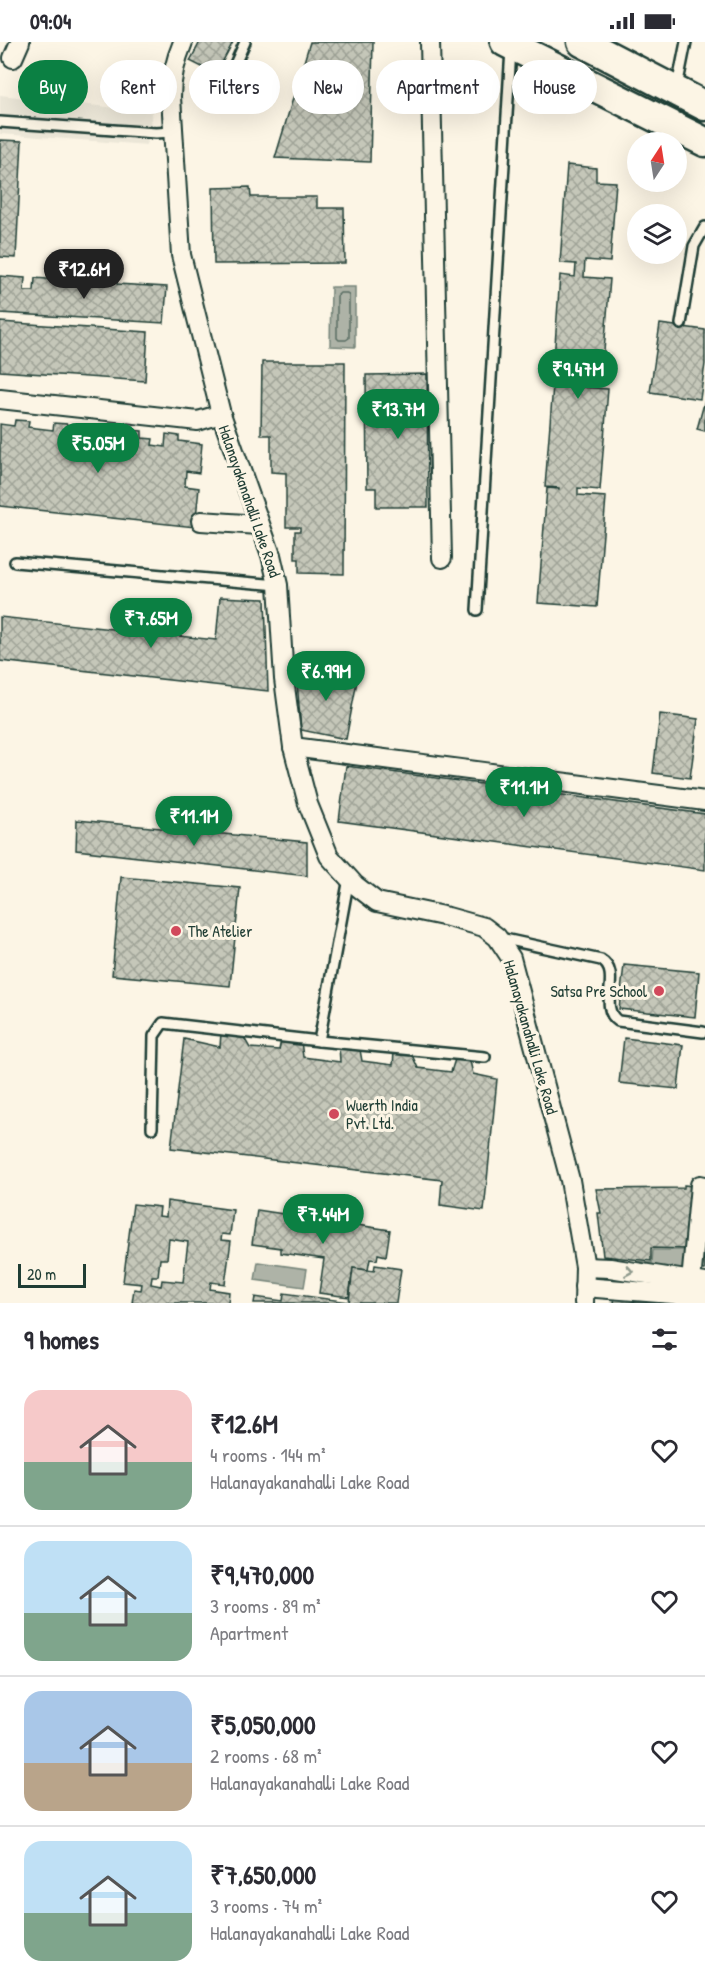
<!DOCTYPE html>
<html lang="en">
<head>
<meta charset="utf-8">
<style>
  body { margin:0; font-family:"Patrick Hand",sans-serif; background:#f7f7f7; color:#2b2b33; height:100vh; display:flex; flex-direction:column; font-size:22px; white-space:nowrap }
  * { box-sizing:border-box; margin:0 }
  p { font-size:20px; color:#7c7c81 }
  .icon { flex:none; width:33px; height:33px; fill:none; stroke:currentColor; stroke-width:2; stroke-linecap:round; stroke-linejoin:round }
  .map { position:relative; height:1261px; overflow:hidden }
  .drawer { display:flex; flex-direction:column; background:#fff; flex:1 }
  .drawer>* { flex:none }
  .guide { position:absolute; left:18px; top:18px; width:669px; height:54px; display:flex; gap:12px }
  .needle { width:39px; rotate:12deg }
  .tools { position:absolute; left:627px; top:90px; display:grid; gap:12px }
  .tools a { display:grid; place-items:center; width:60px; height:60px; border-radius:50%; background:#fff; box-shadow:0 6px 24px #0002; font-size:30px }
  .scale { position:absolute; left:18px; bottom:15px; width:68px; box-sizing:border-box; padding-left:6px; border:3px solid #1f3d34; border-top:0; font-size:16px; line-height:21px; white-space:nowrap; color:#1f3d34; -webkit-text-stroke:4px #fcf5e5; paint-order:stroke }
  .price { position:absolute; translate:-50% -51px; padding:0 14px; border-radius:21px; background:#0b8043; color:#fff; font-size:20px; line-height:39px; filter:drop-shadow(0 2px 3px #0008) }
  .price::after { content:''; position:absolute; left:50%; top:36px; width:18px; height:14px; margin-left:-9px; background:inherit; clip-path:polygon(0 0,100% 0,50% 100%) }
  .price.on { background:#222; color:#fff }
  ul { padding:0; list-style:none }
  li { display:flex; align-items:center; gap:18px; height:150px; padding:0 24px }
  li+li { border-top:2px solid #e1e1e2 }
  li span { display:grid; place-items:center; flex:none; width:168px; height:120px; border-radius:18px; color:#555 }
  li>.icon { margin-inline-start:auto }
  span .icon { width:72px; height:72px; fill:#fffc; stroke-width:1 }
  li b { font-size:26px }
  h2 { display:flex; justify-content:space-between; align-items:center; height:72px; padding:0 24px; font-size:26px }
  .pill { padding:0 21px; border-radius:27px; background:#fff; box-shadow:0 6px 24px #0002; font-size:21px; line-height:54px }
  .pill.on { background:#0b8043; color:#fff }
  .status { display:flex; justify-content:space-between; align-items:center; height:42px; padding:0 30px; background:#fff; direction:ltr }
  .status svg { height:16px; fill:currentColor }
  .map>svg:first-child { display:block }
</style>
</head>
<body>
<div class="status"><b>09:04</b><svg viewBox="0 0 49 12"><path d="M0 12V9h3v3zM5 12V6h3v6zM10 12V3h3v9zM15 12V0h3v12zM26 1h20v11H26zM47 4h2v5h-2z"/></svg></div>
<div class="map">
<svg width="705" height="1261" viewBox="0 0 705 1261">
  <defs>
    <pattern id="building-cross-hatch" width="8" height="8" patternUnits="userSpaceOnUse" patternTransform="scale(1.5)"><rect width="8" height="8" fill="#c5c7b9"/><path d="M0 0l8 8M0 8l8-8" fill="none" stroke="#9fa397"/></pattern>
  </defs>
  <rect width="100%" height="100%" fill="#fcf5e5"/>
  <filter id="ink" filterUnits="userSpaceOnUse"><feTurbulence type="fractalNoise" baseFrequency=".0167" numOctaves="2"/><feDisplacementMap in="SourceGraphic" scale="12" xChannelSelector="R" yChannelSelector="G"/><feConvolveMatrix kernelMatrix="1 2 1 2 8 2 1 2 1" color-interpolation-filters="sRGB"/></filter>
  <g filter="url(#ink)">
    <polygon fill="#ece7d8" points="0,53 152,70 147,103 0,92"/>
    <g fill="#aeb3a7" stroke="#758479" stroke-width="1.5">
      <polygon points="331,245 355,245 355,305 330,304"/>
      <polygon points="653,1208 688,1208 685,1229 636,1222 637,1219 652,1221"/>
      <polygon points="258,1220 307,1227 304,1245 255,1238"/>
    </g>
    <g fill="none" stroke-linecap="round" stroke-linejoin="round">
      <polygon stroke="#586c62" stroke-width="1.5" points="340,251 347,251 349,254 349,296 346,298 339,298 337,296 337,254"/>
    </g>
    <g fill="url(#building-cross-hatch)" stroke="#1f3d34" stroke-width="1.5" fill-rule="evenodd">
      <polygon points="200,0 233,0 216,32 190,19"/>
      <polygon points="310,0 373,0 370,120 275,116"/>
      <polygon points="0,98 22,99 16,216 0,215"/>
      <polygon points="567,123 596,126 596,139 616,140 610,220 585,218 584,235 610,237 602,333 582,331 581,345 608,347 600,448 578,446 578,453 606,455 597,565 538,561 547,446 559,447 559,446 545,445 553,343 568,344 568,332 553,331 560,233 575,235 576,222 560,221"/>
      <polygon points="250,145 251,155 317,155 317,166 344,166 345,221 214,222 213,146"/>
      <polygon points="97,233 117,234 117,242 167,245 164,281 0,271 0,234 25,236 24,249 34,249 35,236 97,241"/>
      <polygon points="0,280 148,290 145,339 0,329"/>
      <polygon points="660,282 705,288 705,322 700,357 650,350"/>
      <polygon points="262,320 345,320 344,532 299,531 299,517 295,517 295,489 300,489 300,485 286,485 286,431 271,430 271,393 261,393"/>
      <polygon points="427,332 428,465 376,465 376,446 367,446 366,333"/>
      <polygon points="705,358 705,389 697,387"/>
      <polygon points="15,378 29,379 28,385 53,388 54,381 67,382 66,388 77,389 76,397 90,398 91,385 104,387 103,393 116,394 115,400 127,401 128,388 142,389 142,396 153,397 152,403 165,405 166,392 179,394 179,399 202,402 199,431 186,429 185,444 199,446 195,485 0,464 0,382 14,384"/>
      <polygon points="220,555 265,557 268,649 0,619 0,575 216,598"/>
      <polygon points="296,627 358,634 346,697 301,688"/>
      <polygon points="660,672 698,677 690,736 653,731"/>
      <polygon points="346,724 705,772 705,828 339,779"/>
      <polygon points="77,778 307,800 307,834 76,808"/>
      <polygon points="121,835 240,846 230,944 112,933"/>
      <polygon points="624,923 699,930 695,975 619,967"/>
      <polygon points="221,991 242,992 250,1006 279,1008 281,998 301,999 303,1015 340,1020 339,1004 360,1008 362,1019 393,1023 394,1011 412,1013 418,1026 451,1030 455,1017 470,1019 473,1032 497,1037 484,1169 440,1163 442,1138 171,1106 184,997 220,1005"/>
      <polygon points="624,996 683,1003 678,1047 619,1041"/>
      <polygon points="684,1143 694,1144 688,1207 651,1206 651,1219 603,1214 598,1171 601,1171 596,1147 684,1146"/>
      <path d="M167,1159L233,1168L230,1193L222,1192L221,1198L231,1199L225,1242L211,1240L210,1247L229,1250L228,1261H132L134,1247L141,1248L142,1242L123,1240L133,1162L160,1165L159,1174L166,1175ZM169,1197L188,1200L183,1240L162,1238L161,1244L151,1242L152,1234H158L160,1217H167Z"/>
      <polygon points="257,1168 390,1188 386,1214 378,1212 377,1218 370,1217 368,1228 353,1226 349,1255 319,1251 324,1217 281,1211 281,1206 252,1202"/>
      <polygon points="699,1203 705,1204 705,1228 702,1228 703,1220 697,1220"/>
      <polygon points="375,1223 401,1227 396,1261 254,1261 255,1255 283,1259 284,1251 349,1260 353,1226 374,1229"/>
      <polygon points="615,1254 633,1257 655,1261 611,1261 614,1261"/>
    </g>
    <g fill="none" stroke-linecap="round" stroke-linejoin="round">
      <defs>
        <g id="service">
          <polyline points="677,45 686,0"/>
          <polyline points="221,53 245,0"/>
          <polyline points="0,80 156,91 172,90"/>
          <polyline points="681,282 694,204 705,185"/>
          <polyline points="15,520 278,543"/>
          <polyline points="477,568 511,7"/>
          <path d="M500,896L601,918C623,931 597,965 618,979L703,990"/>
          <polyline points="319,999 349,836"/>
          <polyline points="152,1086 154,994 163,981 319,999 485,1015"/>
        </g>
        <g id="minor">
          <path d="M183,0C175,19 171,35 171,55L181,213L221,372L271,513L278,543L284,637L293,705L308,762L329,814L355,843L377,860L448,875L484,885L497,895L511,916L570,1138L585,1225L584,1261"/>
          <polyline points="430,0 442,516"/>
          <polyline points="13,16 20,0"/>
          <polyline points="0,357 198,379 221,372"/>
          <polyline points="201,479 259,483"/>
          <polyline points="293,705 705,759"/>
          <polyline points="585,1225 610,1226 705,1241"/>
          <polyline points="691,1240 700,1143 705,1144"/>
          <polyline points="584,1245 672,1252 705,1258"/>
        </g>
        <g id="primary">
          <polyline points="505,0 705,100"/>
          <polyline points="582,0 705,64"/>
        </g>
      </defs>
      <use href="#service" stroke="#1f3d34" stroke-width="14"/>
      <use href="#minor" stroke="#1f3d34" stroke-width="22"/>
      <use href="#primary" stroke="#1f3d34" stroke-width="33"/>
      <use href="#service" stroke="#fcf5e5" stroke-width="9"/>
      <use href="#minor" stroke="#fcf5e5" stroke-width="18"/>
      <use href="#primary" stroke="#fcf5e5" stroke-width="28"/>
    </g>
    <defs><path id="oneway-chevron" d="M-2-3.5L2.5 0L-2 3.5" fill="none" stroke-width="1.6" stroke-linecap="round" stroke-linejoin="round" transform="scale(1.5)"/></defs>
    <use stroke="#8e998c" href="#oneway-chevron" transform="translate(629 1229) rotate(9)"/>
  </g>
  <g fill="#d1495b" stroke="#fcf5e5" stroke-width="2">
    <circle cx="176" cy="889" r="6"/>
    <circle cx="659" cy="949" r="6"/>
    <circle cx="334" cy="1072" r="6"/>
  </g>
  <g text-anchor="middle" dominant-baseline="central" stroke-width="6" stroke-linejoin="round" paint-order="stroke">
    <g font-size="16" fill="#1f3d34" stroke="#fcf5e5">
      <text transform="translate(250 459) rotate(71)">Halanayakanahalli Lake Road</text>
      <text transform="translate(531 995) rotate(74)">Halanayakanahalli Lake Road</text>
    </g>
    <g font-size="16" fill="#1f3d34" stroke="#fcf5e5" text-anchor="start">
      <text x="188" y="889">The Atelier</text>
      <text x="647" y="949" text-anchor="end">Satsa Pre School</text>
      <text x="346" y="1063">Wuerth India<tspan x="346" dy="18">Pvt. Ltd.</tspan></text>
    </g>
  </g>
</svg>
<div class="tools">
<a><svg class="needle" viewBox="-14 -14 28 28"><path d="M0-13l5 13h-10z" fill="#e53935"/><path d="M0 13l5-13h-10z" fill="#7c7c81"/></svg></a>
<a><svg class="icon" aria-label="layers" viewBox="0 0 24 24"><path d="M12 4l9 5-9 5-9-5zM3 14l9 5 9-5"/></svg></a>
</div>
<div class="scale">20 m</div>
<b class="price on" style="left:84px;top:258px">₹12.6M</b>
<b class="price" style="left:578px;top:358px">₹9.47M</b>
<b class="price" style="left:398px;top:398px">₹13.7M</b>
<b class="price" style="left:98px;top:432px">₹5.05M</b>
<b class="price" style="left:151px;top:607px">₹7.65M</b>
<b class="price" style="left:326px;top:660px">₹6.99M</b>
<b class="price" style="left:524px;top:776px">₹11.1M</b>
<b class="price" style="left:194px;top:805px">₹11.1M</b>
<b class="price" style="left:323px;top:1203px">₹7.44M</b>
<div class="guide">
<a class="pill on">Buy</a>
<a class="pill">Rent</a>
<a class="pill">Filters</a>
<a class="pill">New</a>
<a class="pill">Apartment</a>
<a class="pill">House</a>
</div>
</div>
<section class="drawer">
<h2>9 homes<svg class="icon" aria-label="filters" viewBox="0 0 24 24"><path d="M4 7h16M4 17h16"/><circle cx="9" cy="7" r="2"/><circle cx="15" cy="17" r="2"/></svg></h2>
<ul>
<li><span style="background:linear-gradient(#f6c9c9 60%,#7fa58c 0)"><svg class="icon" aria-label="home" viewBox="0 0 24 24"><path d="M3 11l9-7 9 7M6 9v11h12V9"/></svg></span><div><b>₹12.6M</b><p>4 rooms · 144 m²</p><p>Halanayakanahalli Lake Road</p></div><svg class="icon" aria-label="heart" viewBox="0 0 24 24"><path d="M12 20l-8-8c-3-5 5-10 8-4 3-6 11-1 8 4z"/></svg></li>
<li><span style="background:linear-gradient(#bfe0f5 60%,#7fa58c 0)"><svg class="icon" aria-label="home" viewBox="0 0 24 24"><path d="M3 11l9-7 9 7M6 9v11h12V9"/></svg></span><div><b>₹9,470,000</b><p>3 rooms · 89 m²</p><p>Apartment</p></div><svg class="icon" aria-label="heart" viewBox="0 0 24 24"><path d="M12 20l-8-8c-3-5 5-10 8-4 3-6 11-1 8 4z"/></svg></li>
<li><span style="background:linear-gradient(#a9c7e8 60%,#b9a48a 0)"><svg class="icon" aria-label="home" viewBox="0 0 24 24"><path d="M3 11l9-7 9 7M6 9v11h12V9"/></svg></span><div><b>₹5,050,000</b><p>2 rooms · 68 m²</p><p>Halanayakanahalli Lake Road</p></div><svg class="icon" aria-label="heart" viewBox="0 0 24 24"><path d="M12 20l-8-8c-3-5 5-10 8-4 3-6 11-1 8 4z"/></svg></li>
<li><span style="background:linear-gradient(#bfe0f5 60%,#7fa58c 0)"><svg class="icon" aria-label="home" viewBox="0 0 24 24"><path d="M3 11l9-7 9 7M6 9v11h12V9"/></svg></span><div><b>₹7,650,000</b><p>3 rooms · 74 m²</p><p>Halanayakanahalli Lake Road</p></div><svg class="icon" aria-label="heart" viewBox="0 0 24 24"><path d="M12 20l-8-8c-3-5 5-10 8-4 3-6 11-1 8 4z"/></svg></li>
</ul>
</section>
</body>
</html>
